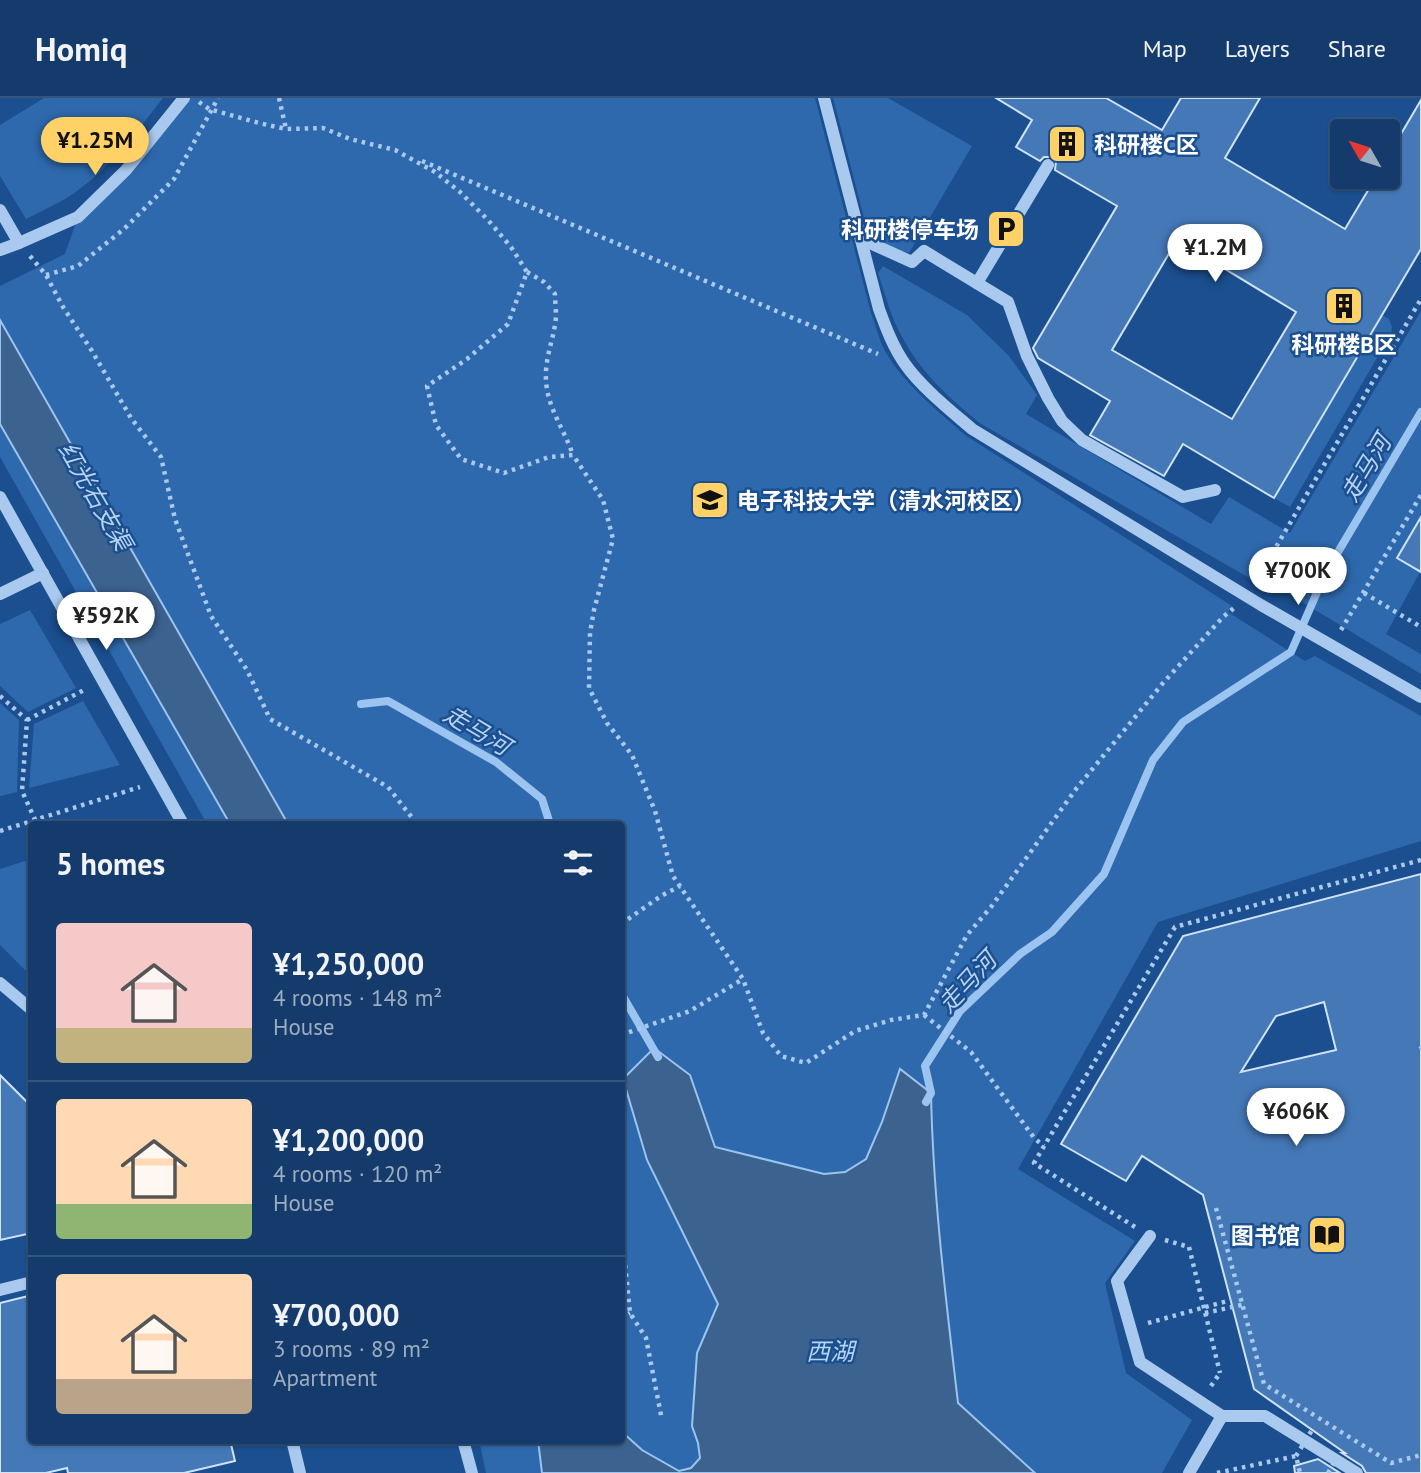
<!DOCTYPE html>
<html lang="en">
<head>
<meta charset="utf-8">
<style>
  body { margin:0; font-family:"PT Sans","Noto Sans SC",sans-serif; background:#1d4271; color:#f1f3f6; height:100vh; display:flex; flex-direction:column; font-size:26px; white-space:nowrap }
  * { box-sizing:border-box; margin:0 }
  p { font-size:23px; color:#9dadc1 }
  .icon { flex:none; width:38px; height:38px; fill:none; stroke:currentColor; stroke-width:2; stroke-linecap:round; stroke-linejoin:round }
  .map { position:relative; flex:1; overflow:hidden }
  .drawer { position:absolute; left:28px; top:723px; width:597px; height:623px; display:flex; flex-direction:column; background:#143b6b; border-radius:7px; box-shadow:0 2px 5px #0004,0 0 0 2px #33557e }
  .drawer>* { flex:none }
  .needle { width:46px; rotate:309deg }
  .fabs { position:absolute; left:1330px; top:21px; display:grid; gap:14px }
  .fabs a { display:grid; place-items:center; width:70px; height:70px; border-radius:7px; background:#143b6b; box-shadow:0 2px 5px #0004,0 0 0 2px #33557e; font-size:35px }
  .price { position:absolute; translate:-50% -60px; padding:0 16px; border-radius:24px; background:#fff; color:#222; font-size:23px; line-height:46px; filter:drop-shadow(0 2px 4px #0008) }
  .price::after { content:''; position:absolute; left:50%; top:42px; width:21px; height:16px; margin-left:-10px; background:inherit; clip-path:polygon(0 0,100% 0,50% 100%) }
  .price.on { background:#ffd166; color:#111 }
  ul { padding:0; list-style:none }
  li { display:flex; align-items:center; gap:21px; height:175px; padding:0 28px }
  li+li { border-top:2px solid #33557e }
  li span { display:grid; place-items:center; flex:none; width:196px; height:140px; border-radius:7px; color:#555 }
  li>.icon { margin-inline-start:auto }
  span .icon { width:84px; height:84px; fill:#fffc; stroke-width:1 }
  li b { font-size:30px }
  h2 { display:flex; justify-content:space-between; align-items:center; height:84px; padding:0 28px; font-size:30px }
  header { display:flex; align-items:center; gap:42px; box-sizing:border-box; height:98px; padding:0 35px; background:#143b6b; border-bottom:2px solid #33557e }
  header strong { font-size:33px }
  nav { display:flex; gap:38px; margin-inline-start:auto; font-size:24px }
  .map>svg:first-child { display:block }
</style>
</head>
<body>
<header>
<strong>Homiq</strong>
<nav><a>Map</a><a>Layers</a><a>Share</a></nav>
</header>
<div class="map">
<svg width="1421" height="1375" viewBox="0 0 1421 1375">
  <rect width="100%" height="100%" fill="#1b4f8f"/>
  <g fill="#2e69ad">
    <path d="M44,0H163C134,37 106,76 65,101C53,108 39,114 26,121L0,78V27Z"/>
    <path d="M184,0H815L871,215C875,225 878,237 882,247C898,281 937,312 965,337L1232,508L1228,514L1305,563L1315,558L1421,618V743L1158,824L1018,1071L1135,1143L1105,1185L1126,1275L1192,1322L1162,1375H1035L958,1305C946,1202 933,1099 931,995L900,972L882,1024L866,1061L845,1074L824,1076L715,1049L690,977L654,950L624,982L647,1062L718,1206L697,1255L692,1327L698,1345L700,1360L691,1370L679,1373L642,1352L621,1333V726H288L0,222V188L65,156L78,119Z"/>
    <polygon points="833,0 888,0 972,48 909,155 870,143"/>
    <path d="M883,168L967,217L1009,258L1037,297L1026,316L1211,426L1229,399L1290,435L1421,213V419L1397,460L1420,474L1386,536L1421,556V576L1259,478L1253,482L981,326C948,299 921,275 901,237C890,218 885,195 878,175Z"/>
    <polygon points="1382,217 1389,221 1392,229 1391,236 1290,409 1274,400"/>
    <polygon points="0,326 230,726 207,726 0,359"/>
    <polygon points="30,512 76,590 28,614 0,588 0,526"/>
    <polygon points="83,603 120,667 29,690 34,626"/>
    <polygon points="0,605 19,622 17,694 0,698"/>
    <polygon points="31,761 32,761 31,878 0,847 0,771"/>
    <polygon points="479,1342 538,1342 542,1375 486,1375"/>
  </g>
  <g fill="#3c6290" stroke="#9cc4f0" stroke-width="2">
    <polygon points="0,222 288,726 230,726 0,326"/>
    <path d="M654,950L690,977L715,1049L824,1076L845,1074L866,1061L882,1024L900,971L931,995C933,1099 946,1202 958,1305L1035,1375H542L538,1342H621V1333L642,1352L679,1373L691,1370L700,1360L698,1345L692,1328L697,1255L718,1206L647,1062L623,981Z"/>
  </g>
  <g fill="none" stroke-linecap="round" stroke-linejoin="round">
    <g stroke="#9cc4f0" stroke-width="8">
      <polyline points="361,606 388,603 496,664 542,701 550,726"/>
      <polyline points="621,895 658,959"/>
      <polyline points="926,1004 931,995 925,968 960,913 1020,856 1052,834 1104,776 1153,662 1183,624 1291,554 1325,476 1421,314"/>
    </g>
  </g>
  <g fill="#4478b7" stroke="#cfe3fa" stroke-width="2" fill-rule="evenodd">
    <path d="M996,0H1106L1162,32L1181,0H1260L1225,60L1345,131L1376,79H1388V58L1421,2V151L1274,400L1183,346L1164,378L1090,337L1110,303L1038,260L1033,250L1117,108L1055,72L1056,63L1052,59H1044L1040,63L1016,49L1032,22ZM1177,142L1296,214L1232,321L1112,252Z"/>
    <polygon points="1421,419 1421,474 1397,460"/>
    <path d="M1421,776V1375H1366L1362,1368L1342,1355H1345L1254,1291L1203,1097L1142,1058L1126,1083L1061,1046L1183,838ZM1324,904L1336,952L1241,974L1276,918Z"/>
    <polygon points="0,977 32,1009 32,1135 0,1142"/>
    <polygon points="32,1197 32,1342 230,1342 235,1363 184,1375 68,1375 67,1370 46,1375 0,1375 0,1205"/>
    <polygon points="1318,1361 1340,1375 1295,1375 1294,1368"/>
  </g>
  <g fill="none" stroke-linecap="round" stroke-linejoin="round">
    <g stroke="#a9c9ee" stroke-width="4.5" stroke-dasharray="3.5 5" stroke-linecap="butt">
      <polyline points="279,0 286,31"/>
      <polyline points="199,4 209,11 259,25 286,31 323,30 350,41 395,52 435,74 460,94 488,122 511,149 527,174 508,226 467,261 427,288 436,327 461,361 504,375 549,359 573,357 603,402 613,441 594,512 590,535 589,590 607,625 632,657 655,713 673,778 743,881 763,935 781,958 806,965 855,933 891,922 924,917 967,837 991,809 1076,691 1163,585 1223,519 1234,510"/>
      <polyline points="422,63 878,256"/>
      <polyline points="30,158 46,177 63,209 92,253 131,320 161,359 175,421 211,518 247,572 270,621 388,689 417,726"/>
      <path d="M527,174L544,184L555,196C555,203 556,211 556,218C555,236 547,254 546,273C544,306 563,328 573,357"/>
      <polyline points="46,177 78,168 124,131 174,81 218,0"/>
      <polyline points="1255,485 1421,201"/>
      <polyline points="1364,495 1421,529"/>
      <polyline points="1341,532 1421,397"/>
      <polyline points="0,598 27,622 22,693 37,726"/>
      <polyline points="27,622 84,592"/>
      <polyline points="0,733 140,689"/>
      <polyline points="621,826 661,798 680,788"/>
      <polyline points="924,917 971,954 1035,1041 1044,1048"/>
      <polyline points="621,937 690,913 743,881"/>
      <polyline points="1420,951 1421,950"/>
      <polyline points="1216,1110 1264,1286 1391,1365 1421,1357"/>
      <polyline points="1135,1129 1034,1065 1175,829 1421,762"/>
      <polyline points="1165,1142 1189,1149"/>
      <polyline points="621,1151 624,1155 630,1215 646,1240 662,1322"/>
      <polyline points="1205,1215 1246,1206"/>
      <polyline points="621,1220 630,1215"/>
      <polyline points="1148,1225 1231,1202"/>
      <polyline points="1211,1288 1220,1275"/>
      <polyline points="1217,1375 1296,1358 1300,1375"/>
    </g>
    <g stroke="#a9c9ee" stroke-width="12">
      <path d="M824,0L879,211C886,230 893,249 905,266C921,289 951,313 972,331L1261,507L1421,599"/>
      <polyline points="0,112 19,145"/>
      <polyline points="861,141 912,164 924,153 1008,204 1027,258 1048,300 1062,323 1082,342 1183,399 1215,392"/>
      <polyline points="0,152 19,145 78,119 126,72 184,0"/>
      <polyline points="977,185 1048,67"/>
      <polyline points="0,399 183,726"/>
      <polyline points="0,496 43,475"/>
      <polyline points="0,885 32,912"/>
      <polyline points="1150,1138 1117,1183 1140,1264 1222,1318 1265,1318 1357,1375"/>
      <polyline points="0,1192 32,1184"/>
      <polyline points="292,1342 300,1375"/>
      <polyline points="463,1342 472,1375"/>
      <polyline points="1189,1375 1222,1318"/>
    </g>
    <g stroke="#a9c9ee" stroke-width="4.5" stroke-dasharray="3.5 5" stroke-linecap="butt">
      <polyline points="1189,1149 1220,1275"/>
      <polyline points="1296,1358 1312,1332"/>
      <polyline points="1328,1375 1341,1353"/>
    </g>
  </g>
  <defs>
    <symbol id="building-square" viewBox="-11 -11 22 22"><rect x="-9" y="-9" width="18" height="18" rx="4" fill="#ffd166" stroke="#1b4f8f"/><path d="M-4-6H4V6H1V3H-1V6H-4ZM-2.5-4.3h1.7v1.8h-1.7ZM.8-4.3h1.7v1.8H.8ZM-2.5-1h1.7V.8h-1.7ZM.8-1h1.7V.8H.8Z" fill="#111"/></symbol>
    <symbol id="parking-square" viewBox="-11 -11 22 22"><rect x="-9" y="-9" width="18" height="18" rx="4" fill="#ffd166" stroke="#1b4f8f"/><path d="M-3.5-5.5H1a3.5 3.5 0 0 1 0 7H-1V5.5H-3.5ZM-1-3.4V-.6H.8a1.4 1.4 0 0 0 0-2.8Z" fill="#111"/></symbol>
    <symbol id="university-square" viewBox="-11 -11 22 22"><rect x="-9" y="-9" width="18" height="18" rx="4" fill="#ffd166" stroke="#1b4f8f"/><path d="M0-5L7-2L0 1L-7-2ZM-4 1L0 2.5L4 1V4Q0 6-4 4Z" fill="#111"/></symbol>
    <symbol id="library-square" viewBox="-11 -11 22 22"><rect x="-9" y="-9" width="18" height="18" rx="4" fill="#ffd166" stroke="#1b4f8f"/><path d="M-6-4Q-3-5.5-.7-3.5V5Q-3 3-6 4ZM6-4Q3-5.5 .7-3.5V5Q3 3 6 4Z" fill="#111"/></symbol>
  </defs>
  <g fill-rule="evenodd">
    <use href="#building-square" x="1045" y="24" width="44" height="44"/>
    <use href="#parking-square" x="984" y="109" width="44" height="44"/>
    <use href="#building-square" x="1322" y="186" width="44" height="44"/>
    <use href="#university-square" x="688" y="380" width="44" height="44"/>
    <use href="#library-square" x="1305" y="1115" width="44" height="44"/>
  </g>
  <g text-anchor="middle" dominant-baseline="central" stroke-width="5" stroke-linejoin="round" paint-order="stroke">
    <g font-size="23" font-weight="bold" fill="#fff" stroke="#1b4f8f" text-anchor="start">
      <text x="1094" y="46">科研楼C区</text>
      <text x="979" y="131" text-anchor="end">科研楼停车场</text>
      <text x="1344" y="246" text-anchor="middle">科研楼B区</text>
      <text x="737" y="402">电子科技大学（清水河校区）</text>
      <text x="1300" y="1137" text-anchor="end">图书馆</text>
    </g>
    <g font-size="24" font-style="italic" fill="#b5d3f5" stroke="#1b4f8f">
      <text transform="translate(1366 370) rotate(-59)">走马河</text>
      <text transform="translate(95 398) rotate(60)">红光右支渠</text>
      <text transform="translate(477 632) rotate(31)">走马河</text>
      <text transform="translate(967 884) rotate(-47)">走马河</text>
      <text x="830" y="1253">西湖</text>
    </g>
  </g>
</svg>
<div class="fabs">
<a><svg class="needle" viewBox="-14 -14 28 28"><path d="M0-13l5 13h-10z" fill="#e53935"/><path d="M0 13l5-13h-10z" fill="#9dadc1"/></svg></a>
</div>
<b class="price on" style="left:95px;top:79px">¥1.25M</b>
<b class="price" style="left:1215px;top:186px">¥1.2M</b>
<b class="price" style="left:1298px;top:509px">¥700K</b>
<b class="price" style="left:106px;top:554px">¥592K</b>
<b class="price" style="left:1296px;top:1050px">¥606K</b>
<section class="drawer">
<h2>5 homes<svg class="icon" aria-label="filters" viewBox="0 0 24 24"><path d="M4 7h16M4 17h16"/><circle cx="9" cy="7" r="2"/><circle cx="15" cy="17" r="2"/></svg></h2>
<ul>
<li><span style="background:linear-gradient(#f6c9c9 75%,#c2b280 0)"><svg class="icon" aria-label="home" viewBox="0 0 24 24"><path d="M3 11l9-7 9 7M6 9v11h12V9"/></svg></span><div><b>¥1,250,000</b><p>4 rooms · 148 m²</p><p>House</p></div></li>
<li><span style="background:linear-gradient(#ffd9b3 75%,#8fb573 0)"><svg class="icon" aria-label="home" viewBox="0 0 24 24"><path d="M3 11l9-7 9 7M6 9v11h12V9"/></svg></span><div><b>¥1,200,000</b><p>4 rooms · 120 m²</p><p>House</p></div></li>
<li><span style="background:linear-gradient(#ffd9b3 75%,#b9a48a 0)"><svg class="icon" aria-label="home" viewBox="0 0 24 24"><path d="M3 11l9-7 9 7M6 9v11h12V9"/></svg></span><div><b>¥700,000</b><p>3 rooms · 89 m²</p><p>Apartment</p></div></li>
</ul>
</section>
</div>
</body>
</html>
